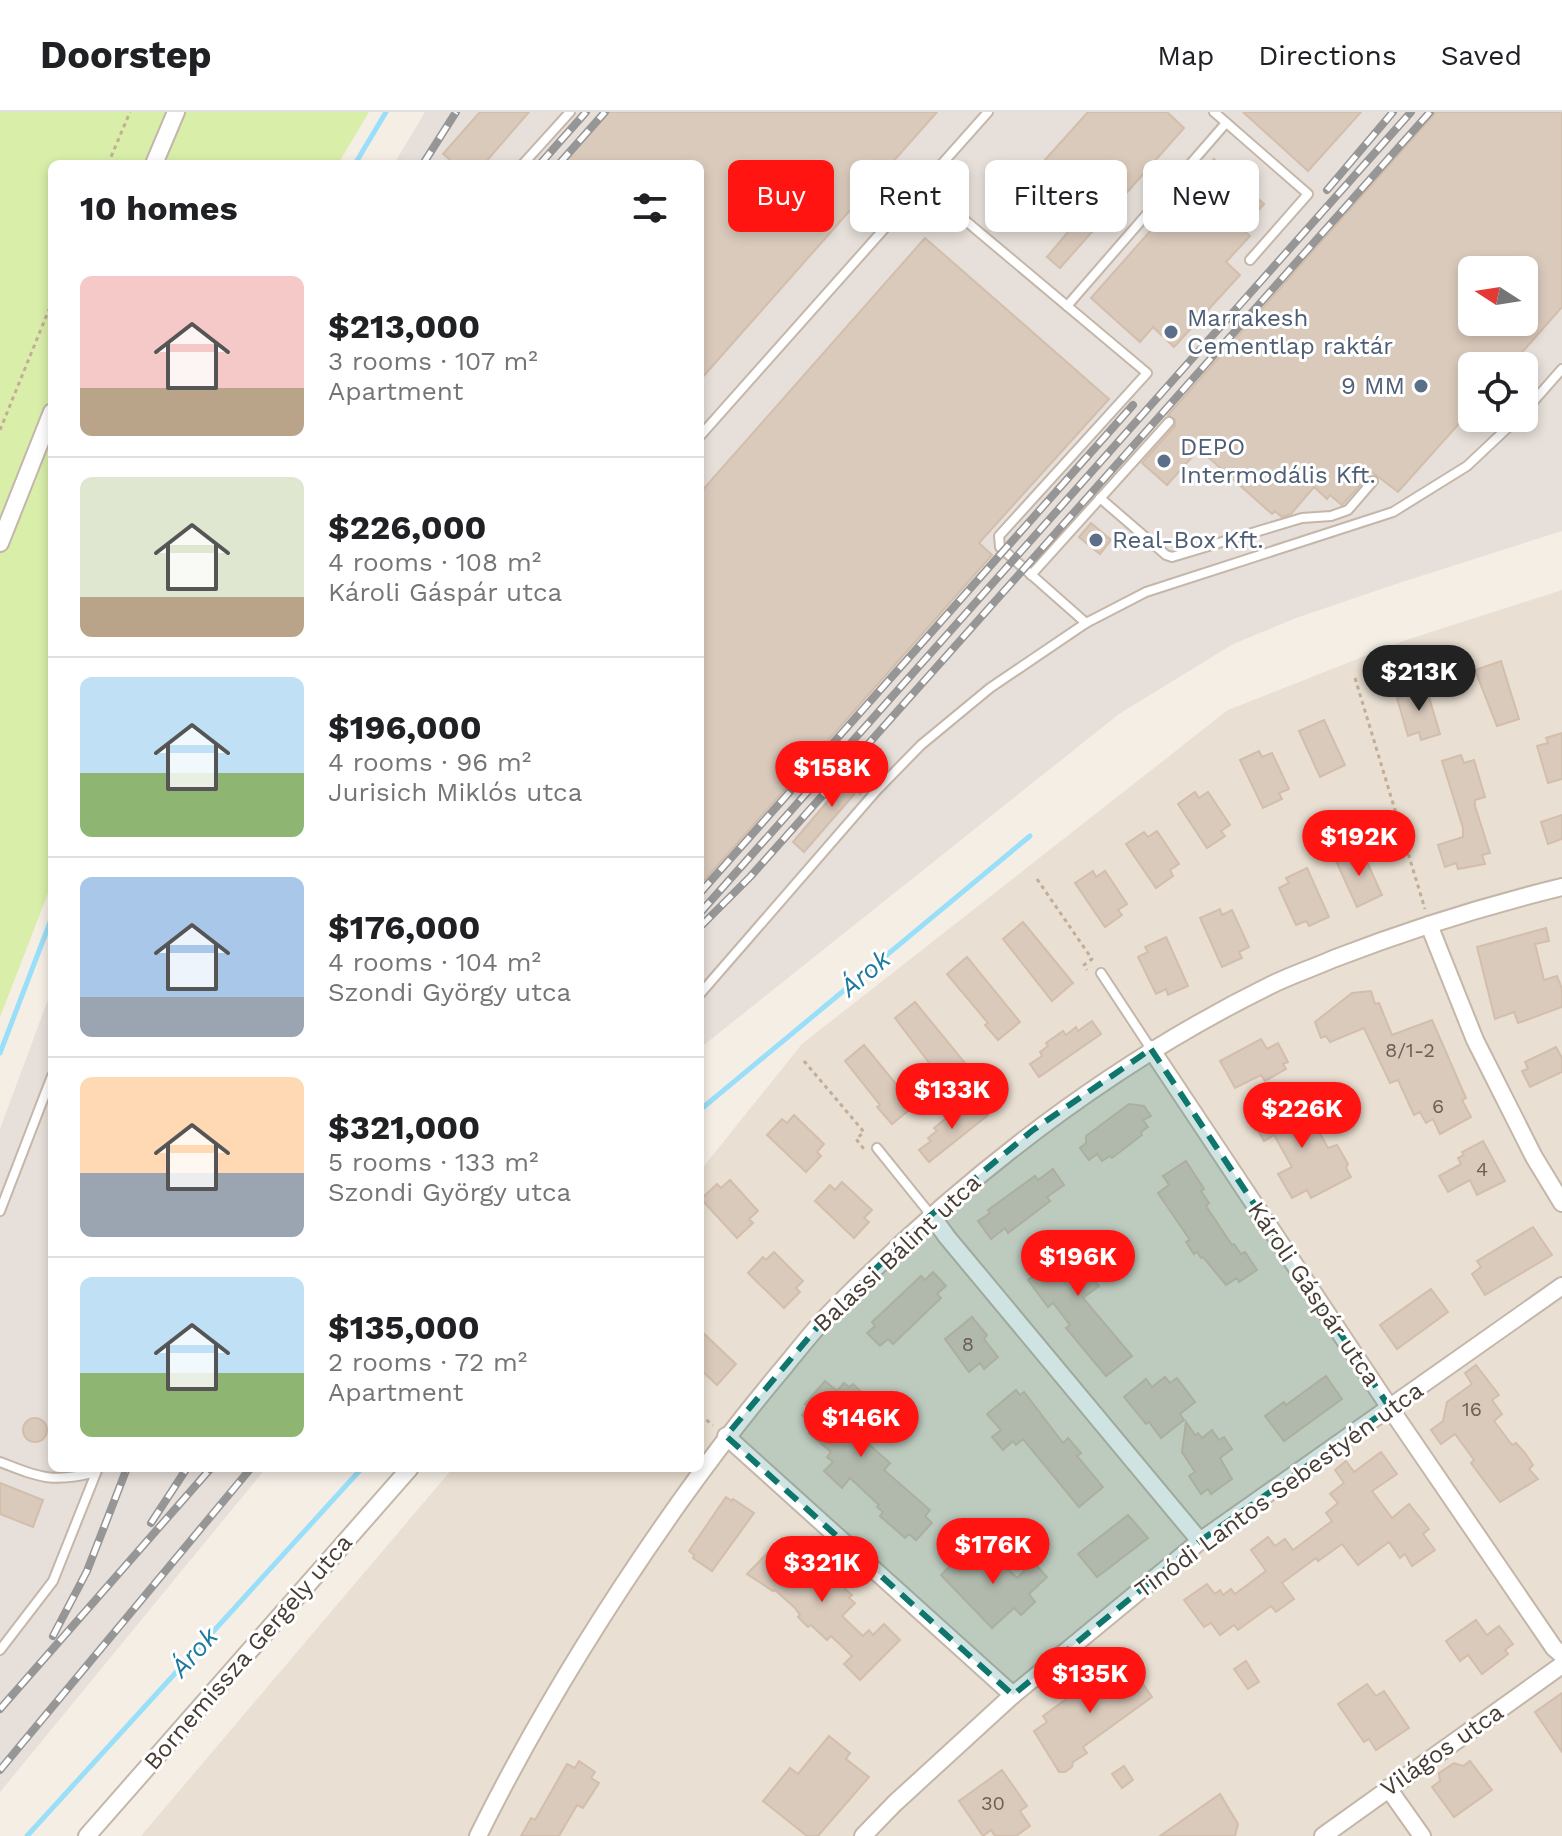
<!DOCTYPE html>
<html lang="en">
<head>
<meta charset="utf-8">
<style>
  body { margin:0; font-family:"Work Sans",sans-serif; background:#f2f2f2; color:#202124; height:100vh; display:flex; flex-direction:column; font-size:30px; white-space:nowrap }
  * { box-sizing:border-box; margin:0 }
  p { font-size:26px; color:#757577 }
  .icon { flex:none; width:44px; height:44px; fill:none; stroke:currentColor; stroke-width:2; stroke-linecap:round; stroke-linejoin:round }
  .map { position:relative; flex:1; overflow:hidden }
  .drawer { position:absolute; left:48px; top:48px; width:656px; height:1312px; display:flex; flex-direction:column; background:#fff; border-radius:12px; box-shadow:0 4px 12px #0003 }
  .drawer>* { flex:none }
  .hud { position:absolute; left:728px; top:48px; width:714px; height:72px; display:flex; gap:16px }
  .needle { width:52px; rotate:282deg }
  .controls { position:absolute; left:1458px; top:144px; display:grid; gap:16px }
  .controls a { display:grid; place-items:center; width:80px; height:80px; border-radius:12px; background:#fff; box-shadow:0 4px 12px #0003; font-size:40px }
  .price { position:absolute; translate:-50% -68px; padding:0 18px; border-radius:28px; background:#ff1411; color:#fff; font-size:26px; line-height:52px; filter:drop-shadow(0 2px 4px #0008) }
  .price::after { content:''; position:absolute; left:50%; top:48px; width:24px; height:18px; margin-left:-12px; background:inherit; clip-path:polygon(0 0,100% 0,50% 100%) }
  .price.selected { background:#222; color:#fff }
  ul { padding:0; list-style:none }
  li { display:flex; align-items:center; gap:24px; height:200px; padding:0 32px }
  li+li { border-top:2px solid #e0e0e0 }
  li span { display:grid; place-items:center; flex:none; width:224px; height:160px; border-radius:12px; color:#555 }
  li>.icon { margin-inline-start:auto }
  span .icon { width:96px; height:96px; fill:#fffc; stroke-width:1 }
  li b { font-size:34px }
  h2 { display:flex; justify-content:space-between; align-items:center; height:96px; padding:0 32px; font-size:34px }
  .pill { padding:0 28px; border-radius:12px; background:#fff; box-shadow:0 4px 12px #0003; font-size:28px; line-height:72px }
  .pill.selected { background:#ff1411; color:#fff }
  header { display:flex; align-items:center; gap:48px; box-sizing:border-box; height:112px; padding:0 40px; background:#fff; border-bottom:2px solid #e0e0e0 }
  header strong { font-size:38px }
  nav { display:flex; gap:44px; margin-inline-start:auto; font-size:28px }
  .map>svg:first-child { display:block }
</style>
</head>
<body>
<header>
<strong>Doorstep</strong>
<nav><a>Map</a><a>Directions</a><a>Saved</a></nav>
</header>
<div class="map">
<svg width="1562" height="1724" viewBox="0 0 1562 1724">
  <rect width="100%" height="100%" fill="#f4eee5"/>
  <polygon fill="#e9dfd2" points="1562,478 1562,1724 141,1724 453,1356 700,1356 700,1059 802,932 1228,598 1403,529"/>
  <g fill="#e6dfda" fill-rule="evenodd">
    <path d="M425,0H1562V419L1399,471L1296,506L1233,532L1119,602L700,936V52H394ZM1472,158H1524V210H1472ZM1472,254H1524V306H1472Z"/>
    <polygon points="52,877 52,1356 266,1356 0,1680 0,1017"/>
  </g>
  <polygon fill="#d8eea9" points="0,0 369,0 338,52 52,52 52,771 0,905"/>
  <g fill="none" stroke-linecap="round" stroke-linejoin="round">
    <g stroke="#9adff9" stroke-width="5">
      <polyline points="355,52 386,0"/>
      <polyline points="0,941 52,805"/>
      <polyline points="700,998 1030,724"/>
      <polyline points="27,1724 362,1356"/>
    </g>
  </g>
  <g fill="#dacabc" stroke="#d3beab" stroke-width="2" fill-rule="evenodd">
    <polygon points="480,0 529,0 484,52 455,52 443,42"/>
    <polygon points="609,0 937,0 700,268 700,52 563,52"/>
    <polygon points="1088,0 1167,0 1184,16 1060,156 1047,145 1083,102 1035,59"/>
    <polygon points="1243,0 1361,0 1308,59"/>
    <path d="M1436,0H1562V195L1510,254H1472V297L1398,380L1372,360L1342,393L1330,383L1327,387L1314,375L1291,402L1282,405L1275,399L1272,402L1199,337L1167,373L1142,351L1175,314V307L1168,303ZM1472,158H1524V210H1472Z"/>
    <polygon points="1214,47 1264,92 1242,117 1250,124 1226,150 1240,163 1174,235 1153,215 1140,230 1091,186"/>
    <polygon points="925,126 1109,287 979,431 992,443 700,773 700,381"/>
    <polygon points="1091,411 1111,428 1100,442 1079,425"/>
    <polygon points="1501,549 1519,607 1497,614 1475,558"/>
    <polygon points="1425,572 1440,622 1421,628 1419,620 1408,624 1397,586 1408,583 1406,578"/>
    <polygon points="1324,608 1345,653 1320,665 1299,619"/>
    <polygon points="1562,621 1562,667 1548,671 1537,634 1548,631 1546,626"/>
    <polygon points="1259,639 1262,645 1272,641 1289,677 1279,681 1282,687 1263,696 1240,648"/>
    <polygon points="1461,643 1464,651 1474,648 1485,685 1475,688 1475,694 1490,741 1482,743 1485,752 1458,757 1456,751 1445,755 1438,733 1463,725 1463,716 1442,649"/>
    <polygon points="856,656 871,670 860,682 857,679 804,740 793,730"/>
    <polygon points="1195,680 1199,686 1208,680 1230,713 1221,719 1225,724 1207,736 1178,692"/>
    <polygon points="1562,703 1562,727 1548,732 1541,710"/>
    <polygon points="1157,719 1179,752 1170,758 1173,764 1156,776 1126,732 1144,720 1148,725"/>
    <polygon points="1361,737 1382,783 1357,795 1336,749"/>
    <polygon points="1307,756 1329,805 1309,814 1306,809 1296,813 1279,776 1289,771 1286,766"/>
    <polygon points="1093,759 1096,765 1105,759 1127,792 1118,798 1122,803 1105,815 1075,771"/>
    <polygon points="1220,797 1222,803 1232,798 1249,835 1239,840 1242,846 1222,855 1200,806"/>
    <polygon points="1023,810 1073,871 1052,889 1003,827"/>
    <polygon points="1546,816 1549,829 1535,832 1544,868 1557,864 1562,877 1562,895 1518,911 1514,900 1495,907 1477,835"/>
    <polygon points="1166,825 1188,874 1168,883 1166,877 1156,882 1138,845 1148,840 1145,835"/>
    <polygon points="967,845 1020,910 998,928 985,913 988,911 947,862"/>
    <polygon points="1371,879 1375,892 1379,891 1392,923 1432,908 1466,986 1462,988 1471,1005 1440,1022 1433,1007 1426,1011 1420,1000 1414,1003 1398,968 1390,971 1364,916 1330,930 1326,924 1321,926 1315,910 1352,881"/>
    <polygon points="915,890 965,951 943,969 895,906"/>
    <polygon points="1092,909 1101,922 1039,965 1030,952 1042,944 1040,940 1048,934 1046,931 1063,919 1066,923 1076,915 1078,919"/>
    <polygon points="1261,927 1267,937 1278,931 1288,950 1283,952 1286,957 1265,969 1261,963 1235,976 1220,949"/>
    <polygon points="864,933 914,994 892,1012 877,995 880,993 845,949"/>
    <polygon points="1556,935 1562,946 1562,960 1530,975 1522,959 1528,957 1525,950"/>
    <polygon points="1284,985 1287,990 1293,987 1301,1001 1307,998 1328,1036 1337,1033 1348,1052 1346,1056 1351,1065 1311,1086 1307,1078 1292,1086 1278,1062 1292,1055 1274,1023 1264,1029 1252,1008 1269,999 1267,995"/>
    <polygon points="979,991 988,1003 929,1050 919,1038 931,1029 928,1026 937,1019 934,1016 950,1003 953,1006 963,998 965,1001"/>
    <polygon points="1129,992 1144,994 1151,1004 1143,1008 1148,1015 1141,1020 1142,1023 1112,1046 1110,1044 1102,1049 1097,1042 1089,1048 1080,1036 1086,1031 1086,1024"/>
    <polygon points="794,1003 824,1032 817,1040 821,1044 806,1060 767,1023 782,1007 787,1011"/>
    <polygon points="1483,1029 1505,1069 1477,1083 1470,1068 1448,1080 1439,1064 1461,1052 1458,1046 1464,1043 1462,1040"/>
    <polygon points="1186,1049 1204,1077 1201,1079 1209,1091 1206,1094 1232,1133 1234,1132 1241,1142 1245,1140 1257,1158 1239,1170 1237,1166 1226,1173 1203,1145 1201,1146 1197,1140 1194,1142 1186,1130 1190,1128 1158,1081 1169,1073 1163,1064"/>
    <polygon points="1053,1057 1064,1073 1047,1085 1050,1089 1008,1121 1005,1116 991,1127 978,1109 990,1101 988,1098 1035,1064 1038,1068"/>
    <polygon points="730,1068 758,1099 749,1107 753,1111 737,1126 701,1087 717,1072 721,1076"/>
    <polygon points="842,1070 872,1098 864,1106 869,1110 854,1126 815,1089 830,1073 835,1078"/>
    <polygon points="1533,1115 1552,1143 1485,1183 1472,1162 1481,1155 1477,1149"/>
    <polygon points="1094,1122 1110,1143 1088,1160 1099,1174 1083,1186 1132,1244 1106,1264 1066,1216 1070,1213 1053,1191 1048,1195 1028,1168 1033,1164 1029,1157 1035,1152 1033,1150 1062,1124 1073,1138"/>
    <polygon points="774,1140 803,1169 796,1176 800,1180 784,1196 748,1161 763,1145 766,1148"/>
    <polygon points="933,1160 946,1174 937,1182 941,1186 893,1232 888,1227 880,1234 867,1221 875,1214 872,1210 921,1164 925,1168"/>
    <polygon points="1431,1177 1448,1200 1397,1237 1380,1213"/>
    <polygon points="972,1205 987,1223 984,1227 998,1245 984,1257 980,1251 969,1260 945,1227"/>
    <polygon points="700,1218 736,1252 717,1273 700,1257"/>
    <polygon points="1476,1253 1499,1283 1492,1288 1502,1302 1494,1309 1512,1333 1516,1331 1525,1341 1533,1353 1529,1357 1538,1367 1500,1390 1471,1351 1474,1348 1455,1322 1441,1332 1431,1318 1443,1309 1447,1290 1472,1272 1465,1261"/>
    <polygon points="1326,1264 1342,1287 1284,1329 1265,1304 1284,1290 1286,1293"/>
    <polygon points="1165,1265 1170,1271 1177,1266 1195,1290 1180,1302 1184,1308 1161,1326 1149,1310 1146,1312 1124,1285 1146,1267 1152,1275"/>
    <polygon points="825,1269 837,1279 844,1271 849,1275 853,1272 866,1284 843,1309 890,1351 884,1358 930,1398 925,1404 932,1411 916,1428 909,1422 905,1426 880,1404 883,1400 877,1395 879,1393 850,1366 842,1376 824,1359 833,1350 827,1345 831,1340 809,1321 812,1317 806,1313 810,1309 802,1303 809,1295 805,1292"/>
    <polygon points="1016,1278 1020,1283 1024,1280 1063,1331 1068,1326 1081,1341 1077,1344 1103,1375 1079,1395 1023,1327 1016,1333 1013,1329 1003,1338 992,1325 1001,1318 987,1302"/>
    <circle cx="35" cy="1318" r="12"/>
    <polygon points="1186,1310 1195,1323 1198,1321 1202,1326 1212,1318 1219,1328 1224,1325 1232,1337 1220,1346 1232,1367 1211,1382 1208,1377 1201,1382 1189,1364 1195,1360 1182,1340"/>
    <polygon points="1381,1340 1397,1362 1372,1379 1392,1406 1409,1392 1429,1417 1423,1422 1435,1438 1412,1454 1405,1442 1400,1446 1389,1430 1358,1453 1342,1432 1318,1449 1316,1446 1282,1471 1294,1487 1276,1500 1271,1494 1238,1518 1234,1513 1220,1523 1211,1511 1204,1515 1184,1488 1207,1472 1215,1482 1220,1478 1223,1483 1231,1477 1235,1482 1266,1459 1251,1438 1268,1425 1275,1434 1285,1427 1293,1438 1332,1409 1326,1401 1338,1391 1330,1382 1344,1371 1335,1358 1346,1349 1354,1360"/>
    <polygon points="0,1371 43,1388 33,1415 0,1402"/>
    <polygon points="726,1385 732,1389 733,1387 754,1401 712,1459 693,1446 694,1443 689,1439"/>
    <polygon points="1128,1403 1148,1426 1097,1465 1078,1442"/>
    <polygon points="782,1426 796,1439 802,1434 847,1475 845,1477 852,1483 849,1486 855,1491 842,1504 863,1524 869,1518 873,1523 884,1512 900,1528 860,1568 844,1552 852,1544 831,1524 827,1528 811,1513 808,1515 798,1505 800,1503 795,1496 775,1478 773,1479 747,1462"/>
    <polygon points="987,1436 1017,1466 1033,1450 1047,1465 1029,1482 1035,1490 1021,1503 1014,1496 992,1516 941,1463 964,1440 973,1450"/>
    <polygon points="1476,1508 1487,1523 1499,1514 1513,1532 1505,1538 1508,1542 1482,1562 1468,1543 1460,1549 1446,1529"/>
    <polygon points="1246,1549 1259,1570 1248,1577 1234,1557"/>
    <polygon points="1129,1552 1152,1585 1083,1635 1087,1641 1073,1650 1072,1655 1065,1660 1059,1660 1034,1619 1047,1610 1043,1604 1103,1560 1108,1567"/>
    <polygon points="1367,1572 1376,1584 1384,1579 1409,1616 1376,1638 1369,1627 1364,1630 1338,1592"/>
    <polygon points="1562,1581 1562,1640 1535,1600"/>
    <polygon points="829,1624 850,1641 846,1647 869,1665 818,1724 807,1724 763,1689 790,1656 798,1662"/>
    <polygon points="579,1649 595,1660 591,1666 599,1671 583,1696 577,1693 559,1724 521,1724 531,1706 535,1708 567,1652 575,1656"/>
    <polygon points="1470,1649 1492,1678 1454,1705 1432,1675 1440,1669 1439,1661 1454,1651 1463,1654"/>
    <polygon points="1124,1654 1133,1668 1122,1676 1112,1662"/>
    <polygon points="1002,1658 1027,1694 1020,1699 1030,1714 1016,1724 995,1724 991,1718 983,1724 959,1689"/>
    <polygon points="1220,1682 1238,1712 1235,1724 1160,1724"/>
  </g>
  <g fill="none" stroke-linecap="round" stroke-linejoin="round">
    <defs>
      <g id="lane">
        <polyline points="1214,0 1308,82 1250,148"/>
        <polyline points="523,52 570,0"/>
        <polyline points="923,73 1147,261 999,424 1000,435 1086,511"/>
        <polyline points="1067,194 1226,11"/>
        <polyline points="1524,300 1562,257"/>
        <polyline points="700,324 988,0"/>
        <polyline points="1100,386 1166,443 1172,445 1302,406 1331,404 1348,398 1373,369"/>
        <polyline points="1031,463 1169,310"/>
        <polyline points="1101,861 1151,937"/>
        <polyline points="700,882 877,678 921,633 990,576 1086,511 1146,480 1393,400 1467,354 1518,306"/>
        <polyline points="877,1036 931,1103"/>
        <polyline points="0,1099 52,964"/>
        <path d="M0,1350C41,1366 53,1371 96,1360"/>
        <polyline points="0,1538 53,1469 98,1356"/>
      </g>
      <g id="street">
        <polyline points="154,52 176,0"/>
        <polyline points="0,431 52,300"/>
        <polyline points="1429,813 1475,928 1534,1045 1562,1091"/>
        <polyline points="1151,937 1390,1296 1554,1536 1562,1543"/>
        <polyline points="931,1103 947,1125 1200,1429"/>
        <polyline points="726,1324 1013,1583"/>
        <polyline points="1388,1676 1422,1724"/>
        <polyline points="87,1724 410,1356"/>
        <path d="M478,1724C536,1607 604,1497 679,1391C713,1343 747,1299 785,1254C799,1237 813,1219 828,1203C958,1070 1104,955 1271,873C1291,863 1313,856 1333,847C1408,818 1484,794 1562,775"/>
        <polyline points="863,1724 895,1691 1013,1583 1200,1429 1562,1174"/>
        <polyline points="1323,1724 1562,1553"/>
      </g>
    </defs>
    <use href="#lane" stroke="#c4b7a9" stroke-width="12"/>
    <use href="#street" stroke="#c4b7a9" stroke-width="20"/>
    <g stroke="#c4ad96" stroke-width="3" stroke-dasharray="4 4" stroke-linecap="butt">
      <polyline points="108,52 130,0"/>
      <polyline points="0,318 52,190"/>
      <polyline points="1355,566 1425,797"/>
      <polyline points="1037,767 1092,847 1084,853 1087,858"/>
      <polyline points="804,949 864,1020 856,1027 864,1037"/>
      <polyline points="700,1303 713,1313"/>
    </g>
    <use href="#lane" stroke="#fff" stroke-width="8"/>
    <use href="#street" stroke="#fff" stroke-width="16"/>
    <defs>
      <g id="rail">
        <polyline points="423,52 456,0"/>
        <polyline points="540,52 586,0"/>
        <polyline points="559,52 605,0"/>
        <polyline points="1327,78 1393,0"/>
        <polyline points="700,781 1133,293"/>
        <polyline points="700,801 1411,0"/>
        <polyline points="700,815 750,765 1430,0"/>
        <polyline points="151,1411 187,1356"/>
        <polyline points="53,1524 87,1459 127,1356"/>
        <polyline points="0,1597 211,1356"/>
        <polyline points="0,1658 251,1356"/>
      </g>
    </defs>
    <use href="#rail" stroke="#969696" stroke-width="8"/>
    <use href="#rail" stroke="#fff" stroke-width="5" stroke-dasharray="15" stroke-linecap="butt"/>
  </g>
  <path fill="#0f766e" fill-opacity="0.2" stroke="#0f766e" stroke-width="6" stroke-dasharray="16 10" stroke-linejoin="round" d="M1151,937L1390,1296L1200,1429L1013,1583L726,1324L826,1205L931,1103L1033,1018Z"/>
  <g fill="#5c6f8a" stroke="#fff" stroke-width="3">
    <circle cx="1171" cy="220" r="8"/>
    <circle cx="1421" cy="274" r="8"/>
    <circle cx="1164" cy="349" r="8"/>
    <circle cx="1096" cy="428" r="8"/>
  </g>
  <g text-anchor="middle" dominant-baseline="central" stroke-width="6" stroke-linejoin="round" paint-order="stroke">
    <g font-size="20" fill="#6c6056">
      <text x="1410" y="938">8/1-2</text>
      <text x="1438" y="994">6</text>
      <text x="1482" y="1057">4</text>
      <text x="968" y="1232">8</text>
      <text x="1472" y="1297">16</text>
      <text x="993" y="1691">30</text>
    </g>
    <g font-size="24" fill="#4e5e75" stroke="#fff" text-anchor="start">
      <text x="1187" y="206">Marrakesh<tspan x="1187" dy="28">Cementlap raktár</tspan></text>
      <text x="1405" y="274" text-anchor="end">9 MM</text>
      <text x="1180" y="335">DEPO<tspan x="1180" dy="28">Intermodális Kft.</tspan></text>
      <text x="1112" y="428">Real-Box Kft.</text>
    </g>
    <g font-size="24" fill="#483d34" stroke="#fff">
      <text transform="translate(897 1141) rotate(-43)">Balassi Bálint utca</text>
      <text transform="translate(1314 1182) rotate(56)">Károli Gáspár utca</text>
      <text transform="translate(1279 1378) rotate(-36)">Tinódi Lantos Sebestyén utca</text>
      <text transform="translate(248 1540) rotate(-49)">Bornemissza Gergely utca</text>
      <text transform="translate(1442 1638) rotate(-35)">Világos utca</text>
    </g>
    <g font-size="26" font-style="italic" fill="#1d799d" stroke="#fff">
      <text transform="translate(865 861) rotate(-40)">Árok</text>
      <text transform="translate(194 1540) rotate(-48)">Árok</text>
    </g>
  </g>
</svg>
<div class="controls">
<a><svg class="needle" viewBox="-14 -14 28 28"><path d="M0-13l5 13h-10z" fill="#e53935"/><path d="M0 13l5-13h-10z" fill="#757577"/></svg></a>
<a><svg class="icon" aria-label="locate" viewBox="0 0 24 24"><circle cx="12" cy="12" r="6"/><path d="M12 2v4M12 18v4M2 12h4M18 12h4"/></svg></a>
</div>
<b class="price selected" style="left:1419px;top:601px">$213K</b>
<b class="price" style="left:832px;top:697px">$158K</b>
<b class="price" style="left:1359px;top:766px">$192K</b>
<b class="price" style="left:952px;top:1019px">$133K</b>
<b class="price" style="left:1302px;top:1038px">$226K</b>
<b class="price" style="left:1078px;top:1186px">$196K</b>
<b class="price" style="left:861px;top:1347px">$146K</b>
<b class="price" style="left:993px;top:1474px">$176K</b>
<b class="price" style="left:822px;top:1492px">$321K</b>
<b class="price" style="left:1090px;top:1603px">$135K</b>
<div class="hud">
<a class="pill selected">Buy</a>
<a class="pill">Rent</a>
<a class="pill">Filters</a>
<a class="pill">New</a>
</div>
<section class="drawer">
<h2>10 homes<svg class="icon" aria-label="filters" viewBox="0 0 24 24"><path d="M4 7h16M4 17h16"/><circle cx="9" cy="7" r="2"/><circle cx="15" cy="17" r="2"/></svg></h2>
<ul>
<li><span style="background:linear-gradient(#f6c9c9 70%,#b9a48a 0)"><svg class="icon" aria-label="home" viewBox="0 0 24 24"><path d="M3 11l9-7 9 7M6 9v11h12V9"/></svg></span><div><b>$213,000</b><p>3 rooms · 107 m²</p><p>Apartment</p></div></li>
<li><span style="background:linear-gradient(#dfe7d0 75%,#b9a48a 0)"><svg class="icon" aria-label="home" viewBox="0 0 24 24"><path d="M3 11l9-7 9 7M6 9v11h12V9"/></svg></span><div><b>$226,000</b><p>4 rooms · 108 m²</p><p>Károli Gáspár utca</p></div></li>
<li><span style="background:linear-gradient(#bfe0f5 60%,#8fb573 0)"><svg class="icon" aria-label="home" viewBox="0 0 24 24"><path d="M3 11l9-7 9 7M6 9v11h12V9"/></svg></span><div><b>$196,000</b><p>4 rooms · 96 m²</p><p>Jurisich Miklós utca</p></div></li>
<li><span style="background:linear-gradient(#a9c7e8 75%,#9aa5b1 0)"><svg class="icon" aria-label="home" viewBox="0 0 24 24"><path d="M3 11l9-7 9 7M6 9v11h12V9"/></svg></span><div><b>$176,000</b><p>4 rooms · 104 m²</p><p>Szondi György utca</p></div></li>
<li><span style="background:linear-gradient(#ffd9b3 60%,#9aa5b1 0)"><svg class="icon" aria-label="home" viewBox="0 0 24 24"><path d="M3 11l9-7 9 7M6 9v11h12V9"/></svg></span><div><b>$321,000</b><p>5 rooms · 133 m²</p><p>Szondi György utca</p></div></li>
<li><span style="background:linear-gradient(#bfe0f5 60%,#8fb573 0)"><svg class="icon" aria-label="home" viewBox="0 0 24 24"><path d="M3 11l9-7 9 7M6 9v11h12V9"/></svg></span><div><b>$135,000</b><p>2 rooms · 72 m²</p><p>Apartment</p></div></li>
</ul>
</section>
</div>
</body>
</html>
